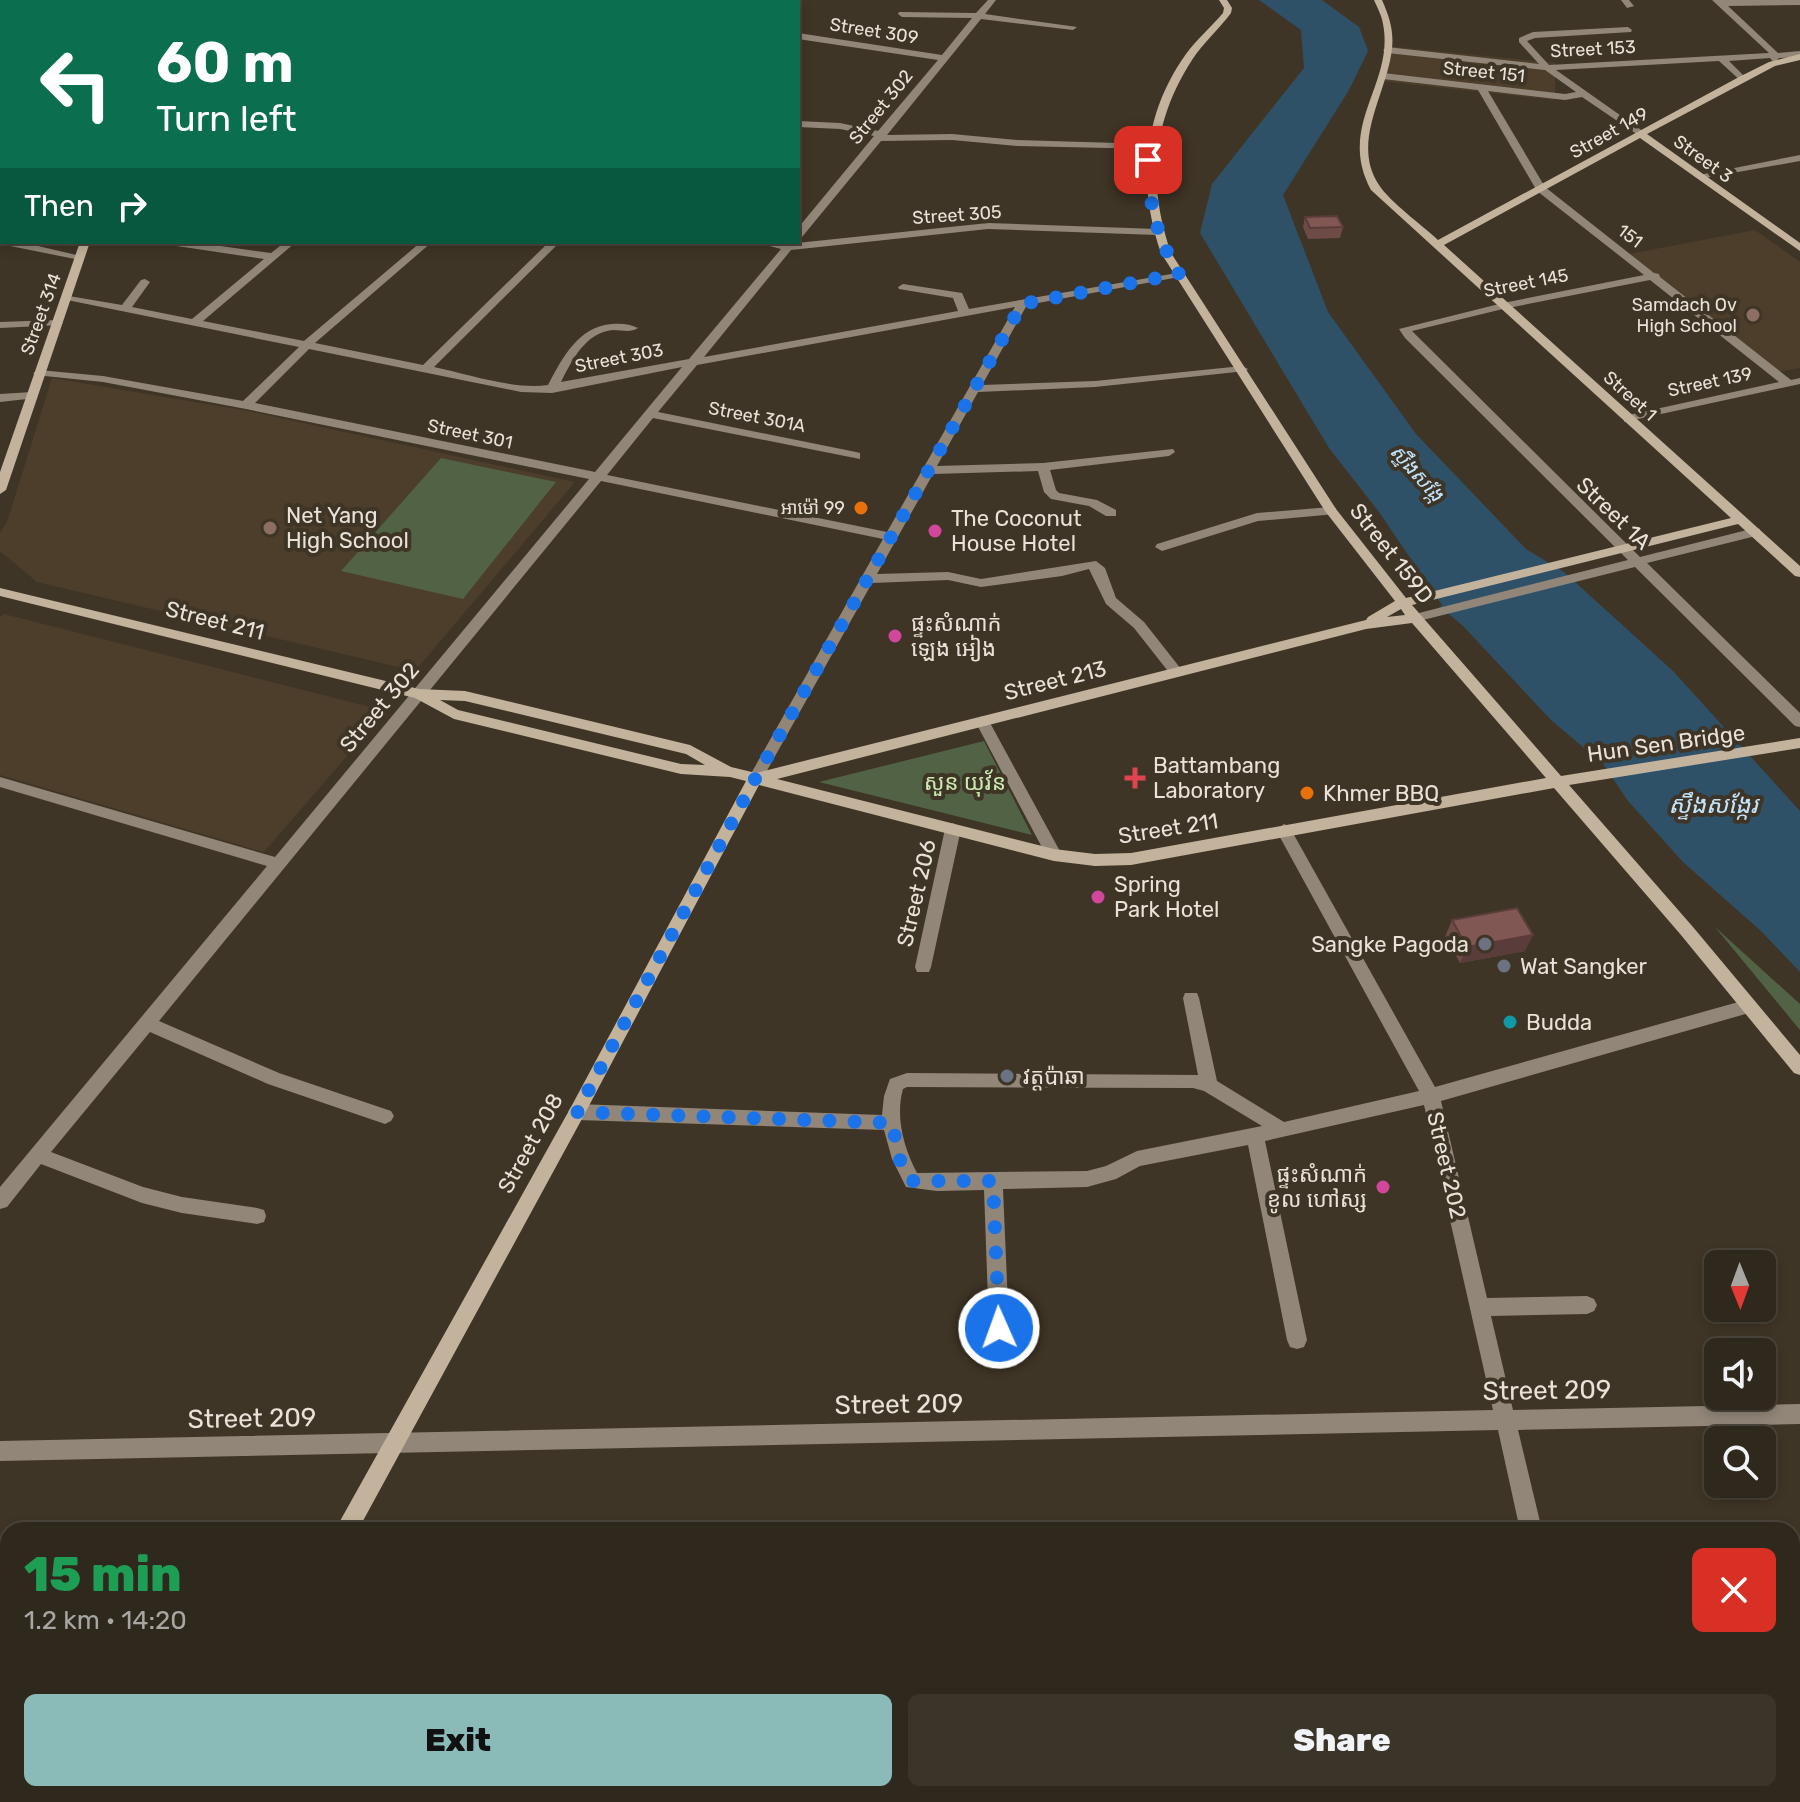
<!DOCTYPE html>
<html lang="en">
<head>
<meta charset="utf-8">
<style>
  :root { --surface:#2f281c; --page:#3b3429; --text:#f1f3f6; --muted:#a7a6a3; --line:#4a443b; --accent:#8bbbb9 }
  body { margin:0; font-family:Rubik,"Noto Sans Khmer",sans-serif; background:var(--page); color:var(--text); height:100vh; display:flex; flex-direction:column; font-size:30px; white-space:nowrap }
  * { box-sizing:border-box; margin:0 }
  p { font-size:26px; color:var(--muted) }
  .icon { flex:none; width:44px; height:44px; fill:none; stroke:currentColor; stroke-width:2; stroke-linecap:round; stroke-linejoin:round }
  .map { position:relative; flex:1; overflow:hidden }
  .sheet { position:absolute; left:0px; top:1522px; width:1800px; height:280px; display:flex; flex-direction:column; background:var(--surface); border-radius:24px 24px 0 0; box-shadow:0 4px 12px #0003,0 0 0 2px var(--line) }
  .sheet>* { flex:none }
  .hud { position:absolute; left:0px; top:0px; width:800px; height:244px; box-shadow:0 4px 12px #0003,0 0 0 2px var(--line); background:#0b6e4f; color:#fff; overflow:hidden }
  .needle { width:52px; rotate:179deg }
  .buttons { position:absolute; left:1704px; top:1250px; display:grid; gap:16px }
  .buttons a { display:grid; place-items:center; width:72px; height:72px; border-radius:12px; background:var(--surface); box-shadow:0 4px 12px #0003,0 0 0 2px var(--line); font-size:40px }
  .pin { position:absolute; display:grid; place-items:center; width:68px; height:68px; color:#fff; margin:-34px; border-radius:16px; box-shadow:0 4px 12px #0006 }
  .me { position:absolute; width:88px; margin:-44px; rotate:358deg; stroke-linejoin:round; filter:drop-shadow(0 0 6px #0008) }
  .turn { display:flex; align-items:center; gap:28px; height:168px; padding:0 24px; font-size:36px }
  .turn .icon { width:104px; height:104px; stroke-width:2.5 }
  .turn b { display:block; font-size:56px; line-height:68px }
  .then { display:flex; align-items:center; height:76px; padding:0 24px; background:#0003; gap:16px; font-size:30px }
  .round { display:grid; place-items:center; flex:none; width:84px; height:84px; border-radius:12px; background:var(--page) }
  .overview { display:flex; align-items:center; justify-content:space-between; height:136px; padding:0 24px }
  h1 { font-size:48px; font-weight:800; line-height:60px; color:#1e9e55 }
  .cta { display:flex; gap:16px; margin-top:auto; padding:16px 24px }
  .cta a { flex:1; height:92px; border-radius:12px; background:var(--accent); color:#111; font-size:32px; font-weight:800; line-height:92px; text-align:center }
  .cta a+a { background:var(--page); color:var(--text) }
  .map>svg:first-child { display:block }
</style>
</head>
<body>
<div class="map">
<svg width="1800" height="1802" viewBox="0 0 1800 1802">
  <rect width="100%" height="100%" fill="#3f3526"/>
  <!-- built -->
  <path fill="#4c3e2b" d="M1387,46L1555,63V100L1381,81Z
    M1755,230L1800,262V368L1778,372L1629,254Z
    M52,378L248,411L575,482L415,671L37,582L0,551V533L7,522Z
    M4,614L386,711L264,852L0,775V617Z"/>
  <!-- green -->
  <path fill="#516245" d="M441,458L556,482L463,599L341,571Z
    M984,741L1032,835L819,782Z
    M1715,927L1800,1004V1030Z"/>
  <!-- water -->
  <path fill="#2f5167" d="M1259,0H1322L1359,27L1368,51L1349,90L1283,195L1328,312L1416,434L1526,549L1564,572L1673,671L1800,811V972L1761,931L1683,862L1628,801L1603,764L1551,720L1464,627L1449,614L1436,611L1442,605L1379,512L1329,448L1200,233L1212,184L1304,68L1301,30Z"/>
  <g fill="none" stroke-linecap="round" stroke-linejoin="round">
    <!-- street -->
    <path fill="#918678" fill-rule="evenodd" d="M557,0H576L578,2H559Z
      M988,0H996L985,14L1077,27L1073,30L981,19L887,135L952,134L1017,140L1151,144L1156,147L1154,149L1017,146L952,140L881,141L802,237L798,238V228L874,136L840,129L798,127V121L840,123L878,131L938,60L798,39V33L942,55L972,18L902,17L898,14L899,12L976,13Z
      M1621,0H1629L1634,6L1627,8Z
      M1712,0H1800V5L1728,6L1778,53L1800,51V57L1779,58L1774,63L1770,58L1729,61L1747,79L1742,82L1719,61L1556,70L1644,132L1646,134L1641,137L1582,97L1565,100L1488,91L1545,187L1654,273L1659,274L1660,277L1791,380L1800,378V384L1624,422V416L1779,382L1650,280L1503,309L1412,331L1640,557L1755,528L1760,529V535L1647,563L1800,713V727L1795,726L1635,567L1415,622L1408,618L1415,614L1628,560L1405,338L1399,329L1503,303L1644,275L1537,191L1478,90L1383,79L1378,76L1383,73L1565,94L1576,92L1545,70L1387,53L1383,50L1387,47L1539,64L1519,42V38L1533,32L1628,27L1632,30L1631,32L1535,38L1527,41L1549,65L1769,53Z
      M0,45H2V51H0Z
      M0,107H2V113H0Z
      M1800,155V161L1699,179L1694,176Z
      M988,223L1157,229L1162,232L1157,235L988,229L791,250L704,357L958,311L953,298L899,289L898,287L903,284L962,293L969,309L1183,272L1184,274L1179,277L1027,305L982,385L1095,381L1242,366L1248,369L1246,371L1095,387L978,392L937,466L1043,463L1173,449L1175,452L1169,456L1050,470L1056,490L1059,493L1097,500L1116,510V516H1106L1089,506L1051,499L1044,492L1038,471L933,474L877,574L948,572L981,579L1096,561L1105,568L1116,598L1144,622L1181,669L1183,672L1181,675H1171L1134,628L1106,604L1089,569L1062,576L981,587L948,580L872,583L760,783H750L748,779L883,539L601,481L159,1021L279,1073L391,1111L394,1116L391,1121L385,1124L268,1084L150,1032L51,1152L143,1187L182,1197L257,1208L264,1210L266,1216L264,1222L257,1224L182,1213L142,1203L41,1164L7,1207L0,1209V1187L267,866L0,787V777L275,857L589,479L246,409L103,382L35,375L33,373L39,370L103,376L243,401L299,347L67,300L63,299V295L122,305L141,280L145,279L150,282L132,307L192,319L264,259L170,245L165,242H192L271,253L285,242H296L203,321L304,341L421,242H432L315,343L423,365L549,242H560L434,367C468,374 514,390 548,385C563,357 578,327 612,324C621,323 631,324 638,328C630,333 623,330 613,330C586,332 572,360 561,382L689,359L781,249L755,242L797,243ZM1015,307L887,532L607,475L653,418L860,459V453L856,452L658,412L697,365ZM309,349L521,392L552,393L682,367L595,472L255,403Z
      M2,240V242H21L85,257L80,260L5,245L0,242Z
      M57,320L63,323L61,325L0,328V322Z
      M32,392L38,396L36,398L0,402V394Z
      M1331,507L1336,508V514L1258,521L1162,551L1155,547L1157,544L1257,513Z
      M982,716L989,721L1062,855L1060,859L1054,861L1046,855L975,721Z
      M953,823L961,829L931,967L929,972H917L915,967L945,829Z
      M1284,824L1289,826L1435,1087L1749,999L1755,1001L1757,1006L1755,1011L1749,1013L1441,1101L1487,1298L1587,1296L1594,1299L1597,1305L1594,1311L1587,1314L1491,1316L1513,1410L1800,1404V1424L1518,1430L1542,1530H1520L1498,1430L0,1461V1441L1493,1410L1424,1105L1265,1141L1307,1340L1304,1347L1297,1349L1290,1347L1287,1340L1248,1145L1140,1166L1116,1179L1087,1187L1003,1189L1009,1328L1006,1334L999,1337L992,1334L989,1328L984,1190L937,1191L906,1187L892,1159L884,1130L577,1120L571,1117L568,1112L571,1107L577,1104L882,1115L884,1096L890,1079L907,1073L1198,1075L1183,998L1185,993H1197L1199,998L1217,1081L1284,1122L1419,1091L1276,830ZM907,1087L1193,1088L1204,1091L1262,1126L1137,1151L1106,1166L1087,1171L917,1173C904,1148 895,1117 903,1089Z
      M1579,1794H1603L1605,1802H1581Z"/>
    <!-- secondary -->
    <path fill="#c3b39c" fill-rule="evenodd" d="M1219,0H1227L1232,8L1231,13C1219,29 1203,43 1192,60C1152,122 1147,184 1171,253L1336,509L1406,598L1731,518L1371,190C1336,125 1395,84 1383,24C1382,16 1377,7 1374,0H1382C1389,16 1394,30 1392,48C1388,92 1350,142 1379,185C1390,202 1422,225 1438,240L1739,77L1769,62L1800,54V60L1775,66L1647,134L1800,243V251L1640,138L1444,245L1800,566V577L1795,576L1738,524L1412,605L1561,776L1800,738V748L1569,785L1693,927L1800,1055V1075L1794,1073L1681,935L1554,788L1131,865L1095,866L1054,861L759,785L583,1117L358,1530H335L571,1107L746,781L730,777L681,774L454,719L415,698L0,596V588L419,689L465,691L690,745L731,767L756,773L1366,620L1368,617L1395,601L1325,511L1161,253C1137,184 1143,114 1186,54C1197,39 1211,27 1223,13L1224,8ZM1401,609L1405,615L1387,617ZM1412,623L1546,778L1131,853L1095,854L1054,849L777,779L1366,629ZM440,700L465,701L686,754L705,765L681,764L458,710Z
      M0,144L2,145V151L0,150Z
      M80,242H90L6,490L0,494V472Z
      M187,1794H212L208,1802H183Z"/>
  </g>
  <!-- wall -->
  <path fill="#6e4b47" d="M1305,217L1343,227L1340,238L1308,239L1303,227Z
    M1452,920L1525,951L1460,963L1445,937Z"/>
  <!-- shaded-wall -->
  <path fill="#5a3d3a" d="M1533,935L1525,951L1460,963L1467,947Z"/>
  <!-- building -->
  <path fill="#805753" stroke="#5a3d3a" stroke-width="2" d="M1337,216L1343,227L1310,228L1305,217Z
    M1517,908L1533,935L1467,947L1452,920Z"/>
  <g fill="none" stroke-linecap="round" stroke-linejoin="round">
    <!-- route -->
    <path stroke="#1a73e8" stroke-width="14" stroke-dasharray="0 25.2" d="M999,1328L993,1181H912L900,1160L892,1123L577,1112L755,779L1022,304L1179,274C1157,239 1148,201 1148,160"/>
  </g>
  <!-- markers -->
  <g fill="#8d6e63" stroke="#3f3526" stroke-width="3">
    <circle cx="1753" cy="315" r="8"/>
    <circle cx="270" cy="528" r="8"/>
  </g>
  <g fill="#e8710a" stroke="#3f3526" stroke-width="3">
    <circle cx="861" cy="508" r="8"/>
    <circle cx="1307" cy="793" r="8"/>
  </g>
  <g fill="#d1479c" stroke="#3f3526" stroke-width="3">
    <circle cx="935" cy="531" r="8"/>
    <circle cx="895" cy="636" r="8"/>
    <circle cx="1098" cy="897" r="8"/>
    <circle cx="1383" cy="1187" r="8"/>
  </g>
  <path fill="#e0444e" stroke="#3f3526" stroke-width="3" d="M1131 766h8v8h8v8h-8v8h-8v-8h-8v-8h8z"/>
  <g fill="#6b7280" stroke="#3f3526" stroke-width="3">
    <circle cx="1485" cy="944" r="8"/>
    <circle cx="1504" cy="966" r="8"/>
    <circle cx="1007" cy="1076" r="8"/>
  </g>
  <circle fill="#0f9aa8" stroke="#3f3526" stroke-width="3" cx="1510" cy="1022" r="8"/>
  <g text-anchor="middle" stroke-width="8" stroke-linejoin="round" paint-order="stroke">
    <!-- far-street labels -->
    <g font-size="18" fill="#e8e2d8" stroke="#3f3526">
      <text transform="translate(874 31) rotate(9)" y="6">Street 309</text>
      <text transform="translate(1593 49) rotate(-3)" y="6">Street 153</text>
      <text transform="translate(1484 72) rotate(6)" y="6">Street 151</text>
      <text transform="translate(881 107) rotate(-51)" y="6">Street 302</text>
      <text transform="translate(1609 133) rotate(-29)" y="6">Street 149</text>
      <text transform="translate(1703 159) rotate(36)" y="6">Street 3</text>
      <text transform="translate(957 215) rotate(-4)" y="6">Street 305</text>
      <text transform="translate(1630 236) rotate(37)" y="6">151</text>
      <text transform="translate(1526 283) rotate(-11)" y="6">Street 145</text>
      <text transform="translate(41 314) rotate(-70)" y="6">Street 314</text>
      <text transform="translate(619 358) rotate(-11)" y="6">Street 303</text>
      <text transform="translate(1710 382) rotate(-12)" y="6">Street 139</text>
      <text transform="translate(1630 396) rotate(42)" y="6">Street 1</text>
      <text transform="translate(757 417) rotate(11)" y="6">Street 301A</text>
      <text transform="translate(470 434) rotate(12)" y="6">Street 301</text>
    </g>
    <!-- far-poi labels -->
    <g font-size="18" fill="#e8e2d8" stroke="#3f3526" text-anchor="end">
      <text x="1737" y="311">Samdach Ov<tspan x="1737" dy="21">High School</tspan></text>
      <text x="845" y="514">អាម៉ៅ 99</text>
    </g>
    <!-- far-water labels -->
    <g font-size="20" font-style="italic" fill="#c1e4fe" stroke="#3f3526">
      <text transform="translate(1417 473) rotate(48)" y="7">ស្ទឹងសង្កែ</text>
    </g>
    <!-- street labels -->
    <g font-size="22" fill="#e8e2d8" stroke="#3f3526">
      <text transform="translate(1614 513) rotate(44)" y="8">Street 1A</text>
      <text transform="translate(1392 553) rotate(52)" y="8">Street 159D</text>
      <text transform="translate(215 620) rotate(14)" y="8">Street 211</text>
      <text transform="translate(1055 680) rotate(-14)" y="8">Street 213</text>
      <text transform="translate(379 707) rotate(-50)" y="8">Street 302</text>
      <text transform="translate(1666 743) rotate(-8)" y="8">Hun Sen Bridge</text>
      <text transform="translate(1168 828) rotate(-9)" y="8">Street 211</text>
      <text transform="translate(916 893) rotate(-77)" y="8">Street 206</text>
      <text transform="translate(530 1143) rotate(-61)" y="8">Street 208</text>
      <text transform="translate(1447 1165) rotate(77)" y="8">Street 202</text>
    </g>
    <!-- poi labels -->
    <g font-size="22" fill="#e8e2d8" stroke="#3f3526" text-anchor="start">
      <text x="286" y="523">Net Yang<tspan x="286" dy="25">High School</tspan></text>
      <text x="951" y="526">The Coconut<tspan x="951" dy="25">House Hotel</tspan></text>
      <text x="911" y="631">ផ្ទះសំណាក់<tspan x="911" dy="25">ឡេង អៀង</tspan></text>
      <text x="1153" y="773">Battambang<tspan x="1153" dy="25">Laboratory</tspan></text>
      <text x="1323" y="801">Khmer BBQ</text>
      <text x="1114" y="892">Spring<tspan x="1114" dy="25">Park Hotel</tspan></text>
      <text x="1469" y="952" text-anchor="end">Sangke Pagoda</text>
      <text x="1520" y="974">Wat Sangker</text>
      <text x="1526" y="1030">Budda</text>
      <text x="1023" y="1084">វត្តប៉ាឆា</text>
      <text x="1367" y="1182" text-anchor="end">ផ្ទះសំណាក់<tspan x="1367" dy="25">ខូល ហៅស្ស</tspan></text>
    </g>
    <!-- park labels -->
    <g font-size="22" fill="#caecb2" stroke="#3f3526">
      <text x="965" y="790">សួន យុវ័ន</text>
    </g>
    <!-- water labels -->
    <g font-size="24" font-style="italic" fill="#c1e4fe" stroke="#3f3526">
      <text x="1713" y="813">ស្ទឹងសង្កែរ</text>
    </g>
    <!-- near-street labels -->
    <g font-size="26" fill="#e8e2d8" stroke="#3f3526">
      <text transform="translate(1547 1390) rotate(-1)" y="9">Street 209</text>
      <text transform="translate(899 1404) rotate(-1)" y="9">Street 209</text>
      <text transform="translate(252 1418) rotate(-1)" y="9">Street 209</text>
    </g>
  </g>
</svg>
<div class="buttons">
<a><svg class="needle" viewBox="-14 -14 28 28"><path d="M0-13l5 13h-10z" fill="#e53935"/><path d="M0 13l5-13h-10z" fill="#a7a6a3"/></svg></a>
<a><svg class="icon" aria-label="sound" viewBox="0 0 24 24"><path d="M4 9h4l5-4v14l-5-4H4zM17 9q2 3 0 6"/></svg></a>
<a><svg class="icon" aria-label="search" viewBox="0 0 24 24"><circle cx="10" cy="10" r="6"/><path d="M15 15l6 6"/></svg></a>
</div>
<div class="pin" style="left:1148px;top:160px;background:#d93025"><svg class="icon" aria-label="arrive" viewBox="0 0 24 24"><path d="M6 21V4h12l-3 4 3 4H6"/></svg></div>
<svg class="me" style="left:999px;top:1328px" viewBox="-20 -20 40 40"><circle r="17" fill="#1a73e8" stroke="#fff" stroke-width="3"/><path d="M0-11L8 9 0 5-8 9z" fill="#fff"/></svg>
<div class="hud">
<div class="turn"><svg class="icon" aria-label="left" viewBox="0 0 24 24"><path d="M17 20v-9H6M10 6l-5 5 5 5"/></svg><div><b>60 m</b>Turn left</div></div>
<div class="then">Then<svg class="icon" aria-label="right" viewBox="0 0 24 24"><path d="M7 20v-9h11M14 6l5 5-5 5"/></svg></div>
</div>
<section class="sheet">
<div class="overview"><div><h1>15 min</h1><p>1.2 km · 14:20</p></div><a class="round" style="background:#d93025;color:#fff"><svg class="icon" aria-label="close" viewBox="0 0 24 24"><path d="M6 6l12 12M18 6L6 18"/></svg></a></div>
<div class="cta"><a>Exit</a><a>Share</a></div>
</section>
</div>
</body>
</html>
